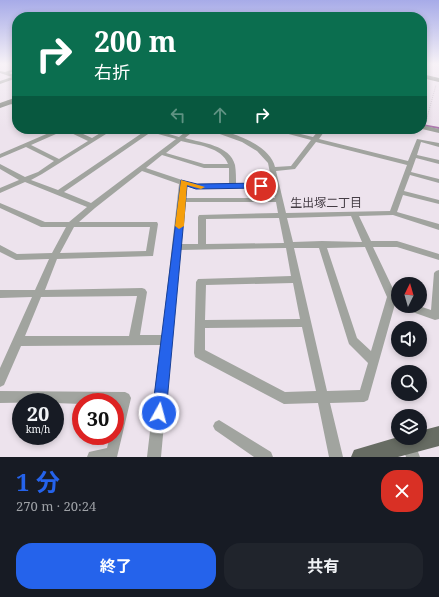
<!DOCTYPE html>
<html lang="ja">
<head>
<meta charset="utf-8">
<style>
  :root { --surface:#171b24; --page:#20242c; --text:#f1f3f6; --muted:#9ea1a6; --accent:#2563eb }
  body { margin:0; font-family:"Noto Serif","Noto Sans JP",serif; background:var(--page); color:var(--text); height:100vh; display:flex; flex-direction:column; font-size:15px; white-space:nowrap }
  * { box-sizing:border-box; margin:0 }
  p { font-size:13px; color:var(--muted) }
  .icon { flex:none; width:22px; height:22px; fill:none; stroke:currentColor; stroke-width:2; stroke-linecap:round; stroke-linejoin:round }
  .map { position:relative; height:457px; overflow:hidden }
  .drawer { display:flex; flex-direction:column; background:var(--surface); flex:1 }
  .drawer>* { flex:none }
  .top-card { position:absolute; left:12px; top:12px; width:415px; height:122px; border-radius:16px; box-shadow:0 2px 6px #0003; background:#0b6e4f; color:#fff; overflow:hidden }
  .needle { width:26px; rotate:5deg }
  .buttons { position:absolute; left:391px; top:277px; display:grid; gap:8px }
  .buttons a { display:grid; place-items:center; width:36px; height:36px; border-radius:50%; background:var(--surface); box-shadow:0 2px 6px #0003; font-size:20px }
  .speed { position:absolute; left:12px; top:393px; display:flex; gap:8px; font-size:20px; font-weight:700; text-align:center }
  .speed>* { display:grid; place-content:center; width:52px; height:52px; border-radius:50%; background:var(--surface); box-shadow:0 2px 6px #0003; line-height:1 }
  .speed small { font-size:10px; font-weight:400 }
  .speed .limit { border:6px solid #d22; background:#fff; color:#111 }
  .pin { position:absolute; display:grid; place-items:center; width:34px; height:34px; color:#fff; margin:-17px; border:2px solid #fff; border-radius:50%; box-shadow:0 1px 4px #0007 }
  .me { position:absolute; width:44px; margin:-22px; rotate:7deg; stroke-linejoin:round; filter:drop-shadow(0 0 3px #0008) }
  .turn { display:flex; align-items:center; gap:14px; height:84px; padding:0 16px; font-size:18px }
  .turn .icon { width:52px; height:52px; stroke-width:2.5 }
  .turn b { display:block; font-size:28px; line-height:34px }
  .lanes { display:flex; align-items:center; height:38px; padding:0 16px; background:#0003; justify-content:center; gap:20px; direction:ltr }
  .lanes .off { opacity:.35 }
  .round { display:grid; place-items:center; flex:none; width:42px; height:42px; border-radius:16px; background:var(--page) }
  .summary { display:flex; align-items:center; justify-content:space-between; height:68px; padding:0 16px }
  h1 { font-size:24px; font-weight:700; line-height:30px; color:var(--accent) }
  .action { display:flex; gap:8px; margin-top:auto; padding:8px 16px }
  .action a { flex:1; height:46px; border-radius:16px; background:var(--accent); color:#fff; font-size:16px; font-weight:700; line-height:46px; text-align:center }
  .action a+a { background:var(--page); color:var(--text) }
  .map>svg:first-child { display:block }
</style>
</head>
<body>
<div class="map">
<svg width="439" height="457" viewBox="0 0 439 457">
  <rect width="100%" height="100%" fill="#ede3ed"/>
  <g fill="none" stroke-linecap="round" stroke-linejoin="round">
    <!-- stream -->
    <path stroke="#ac77ad" stroke-width="2" d="M422,125L439,128"/>
    <!-- path -->
    <path stroke="#aea6ae" stroke-width="1" stroke-dasharray="0.5 1.5" stroke-linecap="butt" d="M426,121L436,85"/>
    <!-- street -->
    <path fill="#a1a49f" fill-rule="evenodd" d="M17,68V70L9,73L17,76V78L0,84V81L12,77L0,73V71L5,72Z
      M9,100L17,102V106L7,103V101Z
      M422,125L439,129V133L422,129Z
      M58,129H72L92,138L107,129H114L42,174L31,180L58,190L145,131L143,129H152L179,137L189,129H196L185,138C202,143 230,145 235,165C236,171 236,178 236,184L272,183L268,163L257,151L242,142L206,129C227,129 270,144 275,167L291,166L311,140L270,129H280L313,137L320,129H326L319,139L408,161L417,139L439,143V147L421,142L417,155L439,160V164L416,158L411,172L439,179V183L410,175L404,191L439,200V204L403,195L397,212L439,224V230L393,215L359,216L371,241H397L439,254V260L397,247H373L397,297L368,400L364,402L330,403L343,457H329L318,403L284,404L195,357L194,353L196,282L198,279L291,276L286,248L180,250L161,457H147L160,345L21,346L4,385L0,387V368L32,297L0,298V290H35L49,259L16,260L0,252V245L17,254L52,253L66,227H41L0,208V203L45,222H69L87,207L25,182L0,193V188L19,180L0,169V164L25,177L38,172L54,161L26,147L0,158V154ZM65,130L88,141L59,159L31,145ZM151,132L176,139L91,203L64,192ZM181,141C197,145 222,147 228,164H204L166,153ZM316,142L407,165L390,211L286,213L276,171L295,169ZM162,155L204,168H229V184L197,185L146,168ZM142,171L179,184L162,335H140L147,292L145,289L142,288L45,290L57,259L153,256L158,224L157,222H79L95,208ZM186,186L196,189L273,187L275,198H185ZM185,202H276L278,213L199,215L198,217V244H181ZM351,216L362,242L322,241L293,242L287,218ZM279,218L284,243L206,244V219ZM74,227H150L146,251L60,253ZM365,247L387,297L371,351L357,338L327,248ZM294,248H319L348,341L349,344L368,363L360,390L327,391ZM293,283L300,319L205,320L206,285ZM137,296L129,336H25L41,297ZM302,327L316,391L285,392L205,350V328Z
      M439,270V319L435,320L404,309L402,306H419L431,310L434,273L436,271Z
      M0,391L125,392L129,394L131,398L117,457H87L89,452L107,448L110,436H115V414L118,404H115V402H81V404L55,403V402L0,403Z
      M219,420L271,452L273,457H254L215,430L213,426L215,422Z
      M407,438L413,439L420,457H406L401,444L403,439Z"/>
    <!-- secondary -->
    <path fill="#7f837c" fill-rule="evenodd" d="M422,74L439,78V82L422,78Z
      M17,75V79L14,78V76Z
      M17,97V102L0,108V103Z"/>
    <!-- primary -->
    <path fill="#676c63" fill-rule="evenodd" d="M439,426V446L398,457H351L354,450L398,437L420,438V431Z"/>
  </g>
  <!-- sky -->
  <linearGradient id="sky" x2="0" y2="1"><stop stop-color="#a7abe8"/><stop offset="0.5" stop-color="#f7f2f7"/><stop offset="1" stop-color="#f7f2f7" stop-opacity="0"/></linearGradient>
  <rect width="439" height="128" fill="url(#sky)"/>
  <!-- route -->
  <path fill="#2563eb" stroke="#184099" d="M181,180L197,184L261,183L265,186L261,188L196,189L187,186L166,413L164,418L159,420L154,418L152,413Z"/>
  <!-- slow -->
  <path fill="#f59e0b" d="M181,180L205,187L201,189L187,185L184,226L179,229L175,226Z"/>
  <g text-anchor="middle" stroke-width="3.5" stroke-linejoin="round" paint-order="stroke">
    <!-- neighbourhood labels -->
    <g font-size="12" fill="#443c44" stroke="#ede3ed">
      <text x="326" y="207">生出塚二丁目</text>
    </g>
  </g>
</svg>
<div class="buttons">
<a><svg class="needle" viewBox="-14 -14 28 28"><path d="M0-13l5 13h-10z" fill="#e53935"/><path d="M0 13l5-13h-10z" fill="#9ea1a6"/></svg></a>
<a><svg class="icon" aria-label="sound" viewBox="0 0 24 24"><path d="M4 9h4l5-4v14l-5-4H4zM17 9q2 3 0 6"/></svg></a>
<a><svg class="icon" aria-label="search" viewBox="0 0 24 24"><circle cx="10" cy="10" r="6"/><path d="M15 15l6 6"/></svg></a>
<a><svg class="icon" aria-label="layers" viewBox="0 0 24 24"><path d="M12 4l9 5-9 5-9-5zM3 14l9 5 9-5"/></svg></a>
</div>
<div class="speed"><div>20<small>km/h</small></div><div class="limit">30</div></div>
<div class="pin" style="left:261px;top:186px;background:#d93025"><svg class="icon" aria-label="arrive" viewBox="0 0 24 24"><path d="M6 21V4h12l-3 4 3 4H6"/></svg></div>
<svg class="me" style="left:159px;top:413px" viewBox="-20 -20 40 40"><circle r="17" fill="#2563eb" stroke="#fff" stroke-width="3"/><path d="M0-11L8 9 0 5-8 9z" fill="#fff"/></svg>
<div class="top-card">
<div class="turn"><svg class="icon" aria-label="right" viewBox="0 0 24 24"><path d="M7 20v-9h11M14 6l5 5-5 5"/></svg><div><b>200 m</b>右折</div></div>
<div class="lanes"><svg class="icon off" aria-label="left" viewBox="0 0 24 24"><path d="M17 20v-9H6M10 6l-5 5 5 5"/></svg><svg class="icon off" aria-label="ahead" viewBox="0 0 24 24"><path d="M12 20V5M6 11l6-6 6 6"/></svg><svg class="icon" aria-label="right" viewBox="0 0 24 24"><path d="M7 20v-9h11M14 6l5 5-5 5"/></svg></div>
</div>
</div>
<section class="drawer">
<div class="summary"><div><h1>1 分</h1><p>270 m · 20:24</p></div><a class="round" style="background:#d93025;color:#fff"><svg class="icon" aria-label="close" viewBox="0 0 24 24"><path d="M6 6l12 12M18 6L6 18"/></svg></a></div>
<div class="action"><a>終了</a><a>共有</a></div>
</section>
</body>
</html>
